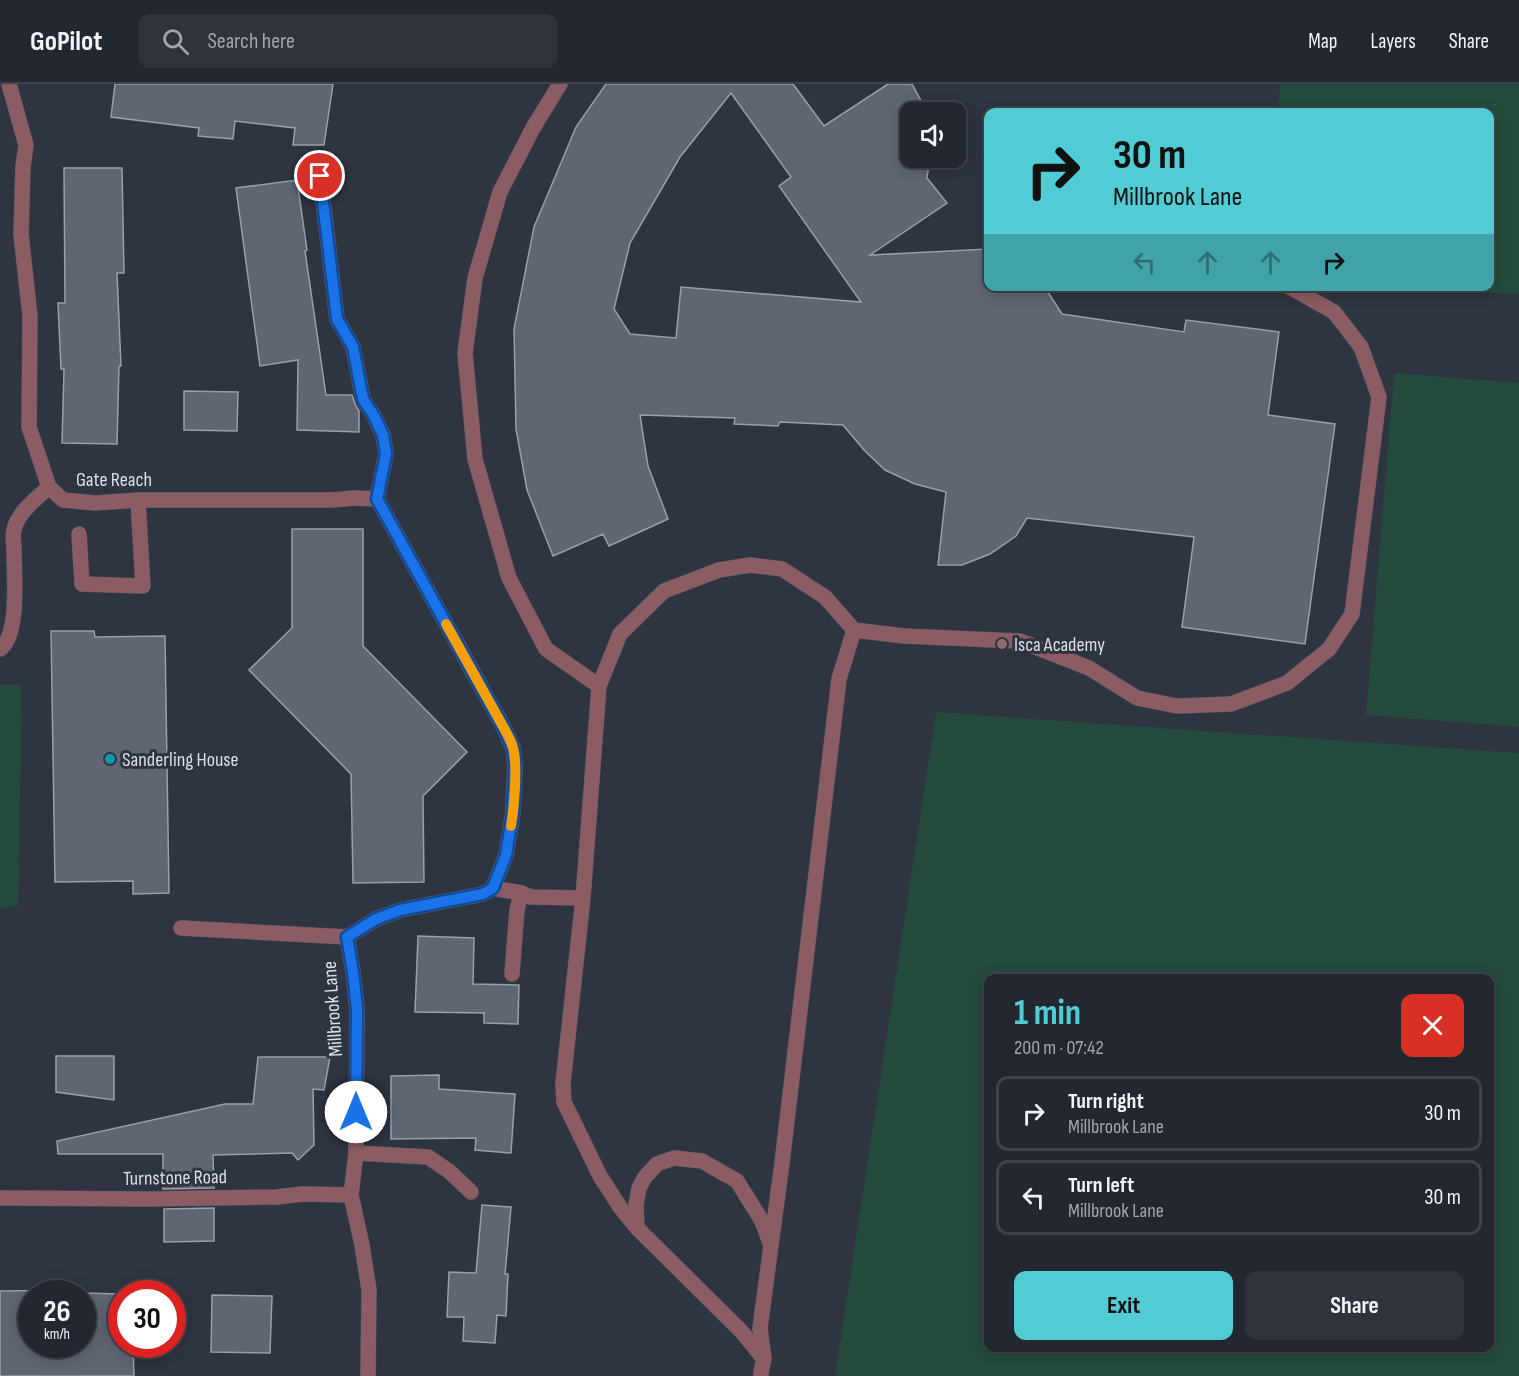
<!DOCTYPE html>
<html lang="en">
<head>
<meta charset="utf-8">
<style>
  :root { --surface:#222730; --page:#2e333c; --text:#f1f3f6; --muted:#a2a5ab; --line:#3f444c; --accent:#51ccd5 }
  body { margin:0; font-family:"Sofia Sans Condensed",sans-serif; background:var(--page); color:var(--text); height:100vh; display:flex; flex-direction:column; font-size:22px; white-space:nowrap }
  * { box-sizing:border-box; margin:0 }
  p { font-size:20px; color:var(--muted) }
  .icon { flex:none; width:33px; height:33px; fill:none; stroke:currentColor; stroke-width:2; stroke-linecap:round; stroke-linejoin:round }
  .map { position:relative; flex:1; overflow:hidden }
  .panel { position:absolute; left:984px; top:890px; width:510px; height:378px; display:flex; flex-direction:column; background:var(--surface); border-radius:12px; box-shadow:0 3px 15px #0003,0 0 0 2px var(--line) }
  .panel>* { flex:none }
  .hud { position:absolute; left:984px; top:24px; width:510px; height:183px; border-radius:12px; box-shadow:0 3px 15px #0003,0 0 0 2px var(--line); background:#51ccd5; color:#111; overflow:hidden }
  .tools { position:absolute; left:900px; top:18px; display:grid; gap:12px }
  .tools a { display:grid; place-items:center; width:66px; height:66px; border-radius:12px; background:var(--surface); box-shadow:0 3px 15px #0003,0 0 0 2px var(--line); font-size:30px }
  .speed { position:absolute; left:18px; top:1196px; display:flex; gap:12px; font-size:30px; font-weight:700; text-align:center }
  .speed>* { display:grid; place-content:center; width:78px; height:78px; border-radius:50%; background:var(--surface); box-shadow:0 3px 15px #0003,0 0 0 2px var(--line); line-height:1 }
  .speed small { font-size:15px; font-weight:400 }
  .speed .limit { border:9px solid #d22; background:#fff; color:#111 }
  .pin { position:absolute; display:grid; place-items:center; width:51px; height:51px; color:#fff; margin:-26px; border:3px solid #fff; border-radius:50%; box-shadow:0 2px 6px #0007 }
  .me { position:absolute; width:66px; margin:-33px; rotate:0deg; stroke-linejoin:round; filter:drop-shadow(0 0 4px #0008) }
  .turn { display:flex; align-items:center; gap:21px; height:126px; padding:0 30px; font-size:27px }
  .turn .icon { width:78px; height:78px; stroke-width:2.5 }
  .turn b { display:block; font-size:42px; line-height:51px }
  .lanes { display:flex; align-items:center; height:57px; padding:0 30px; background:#0003; justify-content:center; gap:30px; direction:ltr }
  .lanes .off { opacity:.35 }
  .round { display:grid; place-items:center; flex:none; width:63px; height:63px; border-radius:12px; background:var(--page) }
  .summary { display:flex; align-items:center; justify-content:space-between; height:102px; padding:0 30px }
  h1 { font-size:36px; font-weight:700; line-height:45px; color:var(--accent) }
  .cta { display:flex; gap:12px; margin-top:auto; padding:12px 30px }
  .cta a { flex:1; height:69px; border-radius:12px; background:var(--accent); color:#111; font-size:24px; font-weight:700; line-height:69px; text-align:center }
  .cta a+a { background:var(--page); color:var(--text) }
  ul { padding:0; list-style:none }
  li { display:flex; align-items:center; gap:18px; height:75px; margin:0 12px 9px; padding:0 18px; border:3px solid var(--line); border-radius:12px }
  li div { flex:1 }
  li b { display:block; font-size:22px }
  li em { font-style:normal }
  header { display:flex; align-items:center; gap:36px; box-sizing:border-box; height:84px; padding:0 30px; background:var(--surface); border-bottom:2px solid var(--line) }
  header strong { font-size:28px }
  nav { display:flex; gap:33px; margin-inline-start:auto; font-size:21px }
  .search { width:420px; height:54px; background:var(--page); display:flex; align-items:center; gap:15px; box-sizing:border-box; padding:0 21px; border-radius:12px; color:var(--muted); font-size:22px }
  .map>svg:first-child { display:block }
</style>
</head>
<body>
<header>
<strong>GoPilot</strong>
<div class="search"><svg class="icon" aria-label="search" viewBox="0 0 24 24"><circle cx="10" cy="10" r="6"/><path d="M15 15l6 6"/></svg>Search here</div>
<nav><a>Map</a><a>Layers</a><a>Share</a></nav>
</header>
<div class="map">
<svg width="1519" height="1292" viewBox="0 0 1519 1292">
  <rect width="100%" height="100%" fill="#2e3440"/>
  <!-- green -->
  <path fill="#244b3b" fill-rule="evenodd" d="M1280,0H1519V210L1398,203L1490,202V28H1278Z
    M1394,289L1519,299V643L1366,631Z
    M0,601H22L18,822L0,824Z
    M936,628L1519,669V1292H835ZM988,894H1490V1263H988Z"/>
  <!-- building -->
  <path fill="#5f6572" stroke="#989ead" stroke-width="1.5" fill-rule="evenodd" d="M115,0H333L324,61H293L295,44L235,37L233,55L198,52L199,44L111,33Z
    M606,0H793L824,42L888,0H912L927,28H910V74H930L927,94L947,119L870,171L988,165V202H1044L1062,230L1184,248L1186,236L1279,248L1268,331L1335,340L1305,560L1182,543L1194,453L1027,434L1016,452L990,470L962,481H938L946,408L915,400L885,386L864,366L843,341L780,338L778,342L734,340L735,334L640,331L648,382L668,435L609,462L603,450L553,472L527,406L516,345L514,245L534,143L576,43ZM731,9L791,93L779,102L861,218L681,203L676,254L630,250L614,225L630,159L680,73Z
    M64,84H122L124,189H117L121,282H119L117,360L62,359L64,285H61L58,219H65Z
    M297,96L307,166L305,167L326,311H352L355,320L359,327V348L297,346L298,276L260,282L236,104Z
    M184,307L238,308L237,347L184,346Z
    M292,445H363V562L467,668L423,712L424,798L353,799L351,690L249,586L292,544Z
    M51,547H94L95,553L165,552L169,809L133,810V797L55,798Z
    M418,852L474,854L473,900L519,901L518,940L484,939V929L415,928Z
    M56,972H114V1016L56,1008Z
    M258,973H330L324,1006L313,1005L314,1061L298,1076L292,1069L213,1071L214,1104L163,1105V1070H58L57,1057L225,1020H253Z
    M439,991V1005L515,1010L511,1069L475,1066L476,1054L391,1055V992Z
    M482,1121L511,1123L505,1190H508L506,1232L497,1231L495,1259L463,1257L464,1233H447L449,1188L476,1189Z
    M214,1124V1157L164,1158V1125Z
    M75,1206V1209H32V1260H82V1209L122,1210V1260H133L134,1292H0V1207Z
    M212,1211L272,1212L270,1269L211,1268Z"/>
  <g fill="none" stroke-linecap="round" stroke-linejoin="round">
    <defs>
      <path id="service" d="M560,0L533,44L500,108L475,194L465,269L475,375L509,494L546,565L599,602
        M79,450L82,500L143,502L138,416
        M854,546L904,552L1020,557L1089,584L1137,614L1177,622L1231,620L1287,599L1329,565L1352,530L1379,313L1361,263L1334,228L1288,202
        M521,809L531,813L583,814
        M637,1144L636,1121L639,1104L645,1093L657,1080L674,1074L702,1077L737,1097L762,1137L770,1159
        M761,1288L764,1275L760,1244L782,1079L839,595L854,546L825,513L782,485L750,481L719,486L664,507L620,550L599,602L583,814L563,999L564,1018L600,1092L620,1123L637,1144L741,1247L764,1275"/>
      <path id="minor" d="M9,0L26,61L23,83L21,150L30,232L29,343L49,403L63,416L95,419L138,416H332L355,414L377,415L505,646L513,664L515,681L513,728L506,771L493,804L483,810L400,826L376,835L347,853
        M320,91L337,235L353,263L363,315L374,332L383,351L386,370L377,415
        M0,565C20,552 14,488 14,465C14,460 12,452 14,446C17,429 37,414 49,403
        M493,804L521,809L517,826L512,890
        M181,844L347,853
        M347,853L353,888L357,925L356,1069L351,1111L362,1161L369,1206L368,1292
        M356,1069L428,1073L449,1087L471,1108
        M0,1114L148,1115L277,1113L302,1110L351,1111
        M761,1292V1288"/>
    </defs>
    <!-- service casing -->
    <use href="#service" stroke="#4d535e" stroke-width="16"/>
    <!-- minor casing -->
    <use href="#minor" stroke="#4d535e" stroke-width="16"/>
    <!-- service -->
    <use href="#service" stroke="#8b5c63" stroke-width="15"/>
    <!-- minor -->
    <use href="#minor" stroke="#8b5c63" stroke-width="15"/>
  </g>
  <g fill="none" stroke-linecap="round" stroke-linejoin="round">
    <defs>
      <path id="route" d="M320,92L337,235L353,263L363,315L374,332L383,351L386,370L377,415L505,646L513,664L515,681L513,728L506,771L493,804L483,810L400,826L376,835L347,853L353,888L357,925L356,1028"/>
    </defs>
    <!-- route casing -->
    <use href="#route" stroke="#114b97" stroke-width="15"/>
    <!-- route -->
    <use href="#route" stroke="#1a73e8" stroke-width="10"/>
    <!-- slow -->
    <path stroke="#f59e0b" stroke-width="10" d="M446,540L505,646C508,652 512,658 513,664C518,681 514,724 511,742"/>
  </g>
  <!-- markers -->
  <circle fill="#8d6e63" stroke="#2e3440" stroke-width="2" cx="1002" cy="560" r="6"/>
  <circle fill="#0f9aa8" stroke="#2e3440" stroke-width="2" cx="110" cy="675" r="6"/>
  <g text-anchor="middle" stroke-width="6" stroke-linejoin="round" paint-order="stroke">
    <!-- street labels -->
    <g font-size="20" fill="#dbdfe7" stroke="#2e3440">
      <text x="114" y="402">Gate Reach</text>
      <text transform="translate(332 925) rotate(-94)" y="7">Millbrook Lane</text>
      <text transform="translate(175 1093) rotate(-1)" y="7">Turnstone Road</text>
    </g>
    <!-- poi labels -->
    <g font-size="20" fill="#dbdfe7" stroke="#2e3440" text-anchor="start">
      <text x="1014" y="567">Isca Academy</text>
      <text x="122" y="682">Sanderling House</text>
    </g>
  </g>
</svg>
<div class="tools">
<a><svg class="icon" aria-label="sound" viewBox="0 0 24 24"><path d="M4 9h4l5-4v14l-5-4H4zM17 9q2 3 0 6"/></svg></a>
</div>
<div class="speed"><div>26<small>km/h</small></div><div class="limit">30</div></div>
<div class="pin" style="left:320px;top:92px;background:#d93025"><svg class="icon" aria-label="arrive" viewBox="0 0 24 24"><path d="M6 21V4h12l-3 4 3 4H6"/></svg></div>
<svg class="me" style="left:356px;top:1028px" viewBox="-20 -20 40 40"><circle r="19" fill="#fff"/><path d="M0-13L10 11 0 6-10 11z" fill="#1a73e8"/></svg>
<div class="hud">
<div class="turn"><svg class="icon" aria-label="right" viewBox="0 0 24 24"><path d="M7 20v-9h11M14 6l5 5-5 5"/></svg><div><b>30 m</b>Millbrook Lane</div></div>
<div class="lanes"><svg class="icon off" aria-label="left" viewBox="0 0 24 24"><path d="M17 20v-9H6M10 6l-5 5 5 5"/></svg><svg class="icon off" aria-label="ahead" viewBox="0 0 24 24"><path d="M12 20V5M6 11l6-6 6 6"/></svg><svg class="icon off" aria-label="ahead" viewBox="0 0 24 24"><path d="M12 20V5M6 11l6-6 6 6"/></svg><svg class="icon" aria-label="right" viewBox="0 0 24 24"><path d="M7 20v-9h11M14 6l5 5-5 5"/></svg></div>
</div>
<section class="panel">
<div class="summary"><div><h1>1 min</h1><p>200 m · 07:42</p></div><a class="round" style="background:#d93025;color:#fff"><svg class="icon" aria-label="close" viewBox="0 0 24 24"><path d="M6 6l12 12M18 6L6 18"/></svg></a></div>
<ul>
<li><svg class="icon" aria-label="right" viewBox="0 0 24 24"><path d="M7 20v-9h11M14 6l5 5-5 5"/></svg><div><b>Turn right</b><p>Millbrook Lane</p></div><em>30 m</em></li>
<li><svg class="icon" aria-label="left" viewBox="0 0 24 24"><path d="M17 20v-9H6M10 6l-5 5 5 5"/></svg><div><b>Turn left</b><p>Millbrook Lane</p></div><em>30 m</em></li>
</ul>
<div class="cta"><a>Exit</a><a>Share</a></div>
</section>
</div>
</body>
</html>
